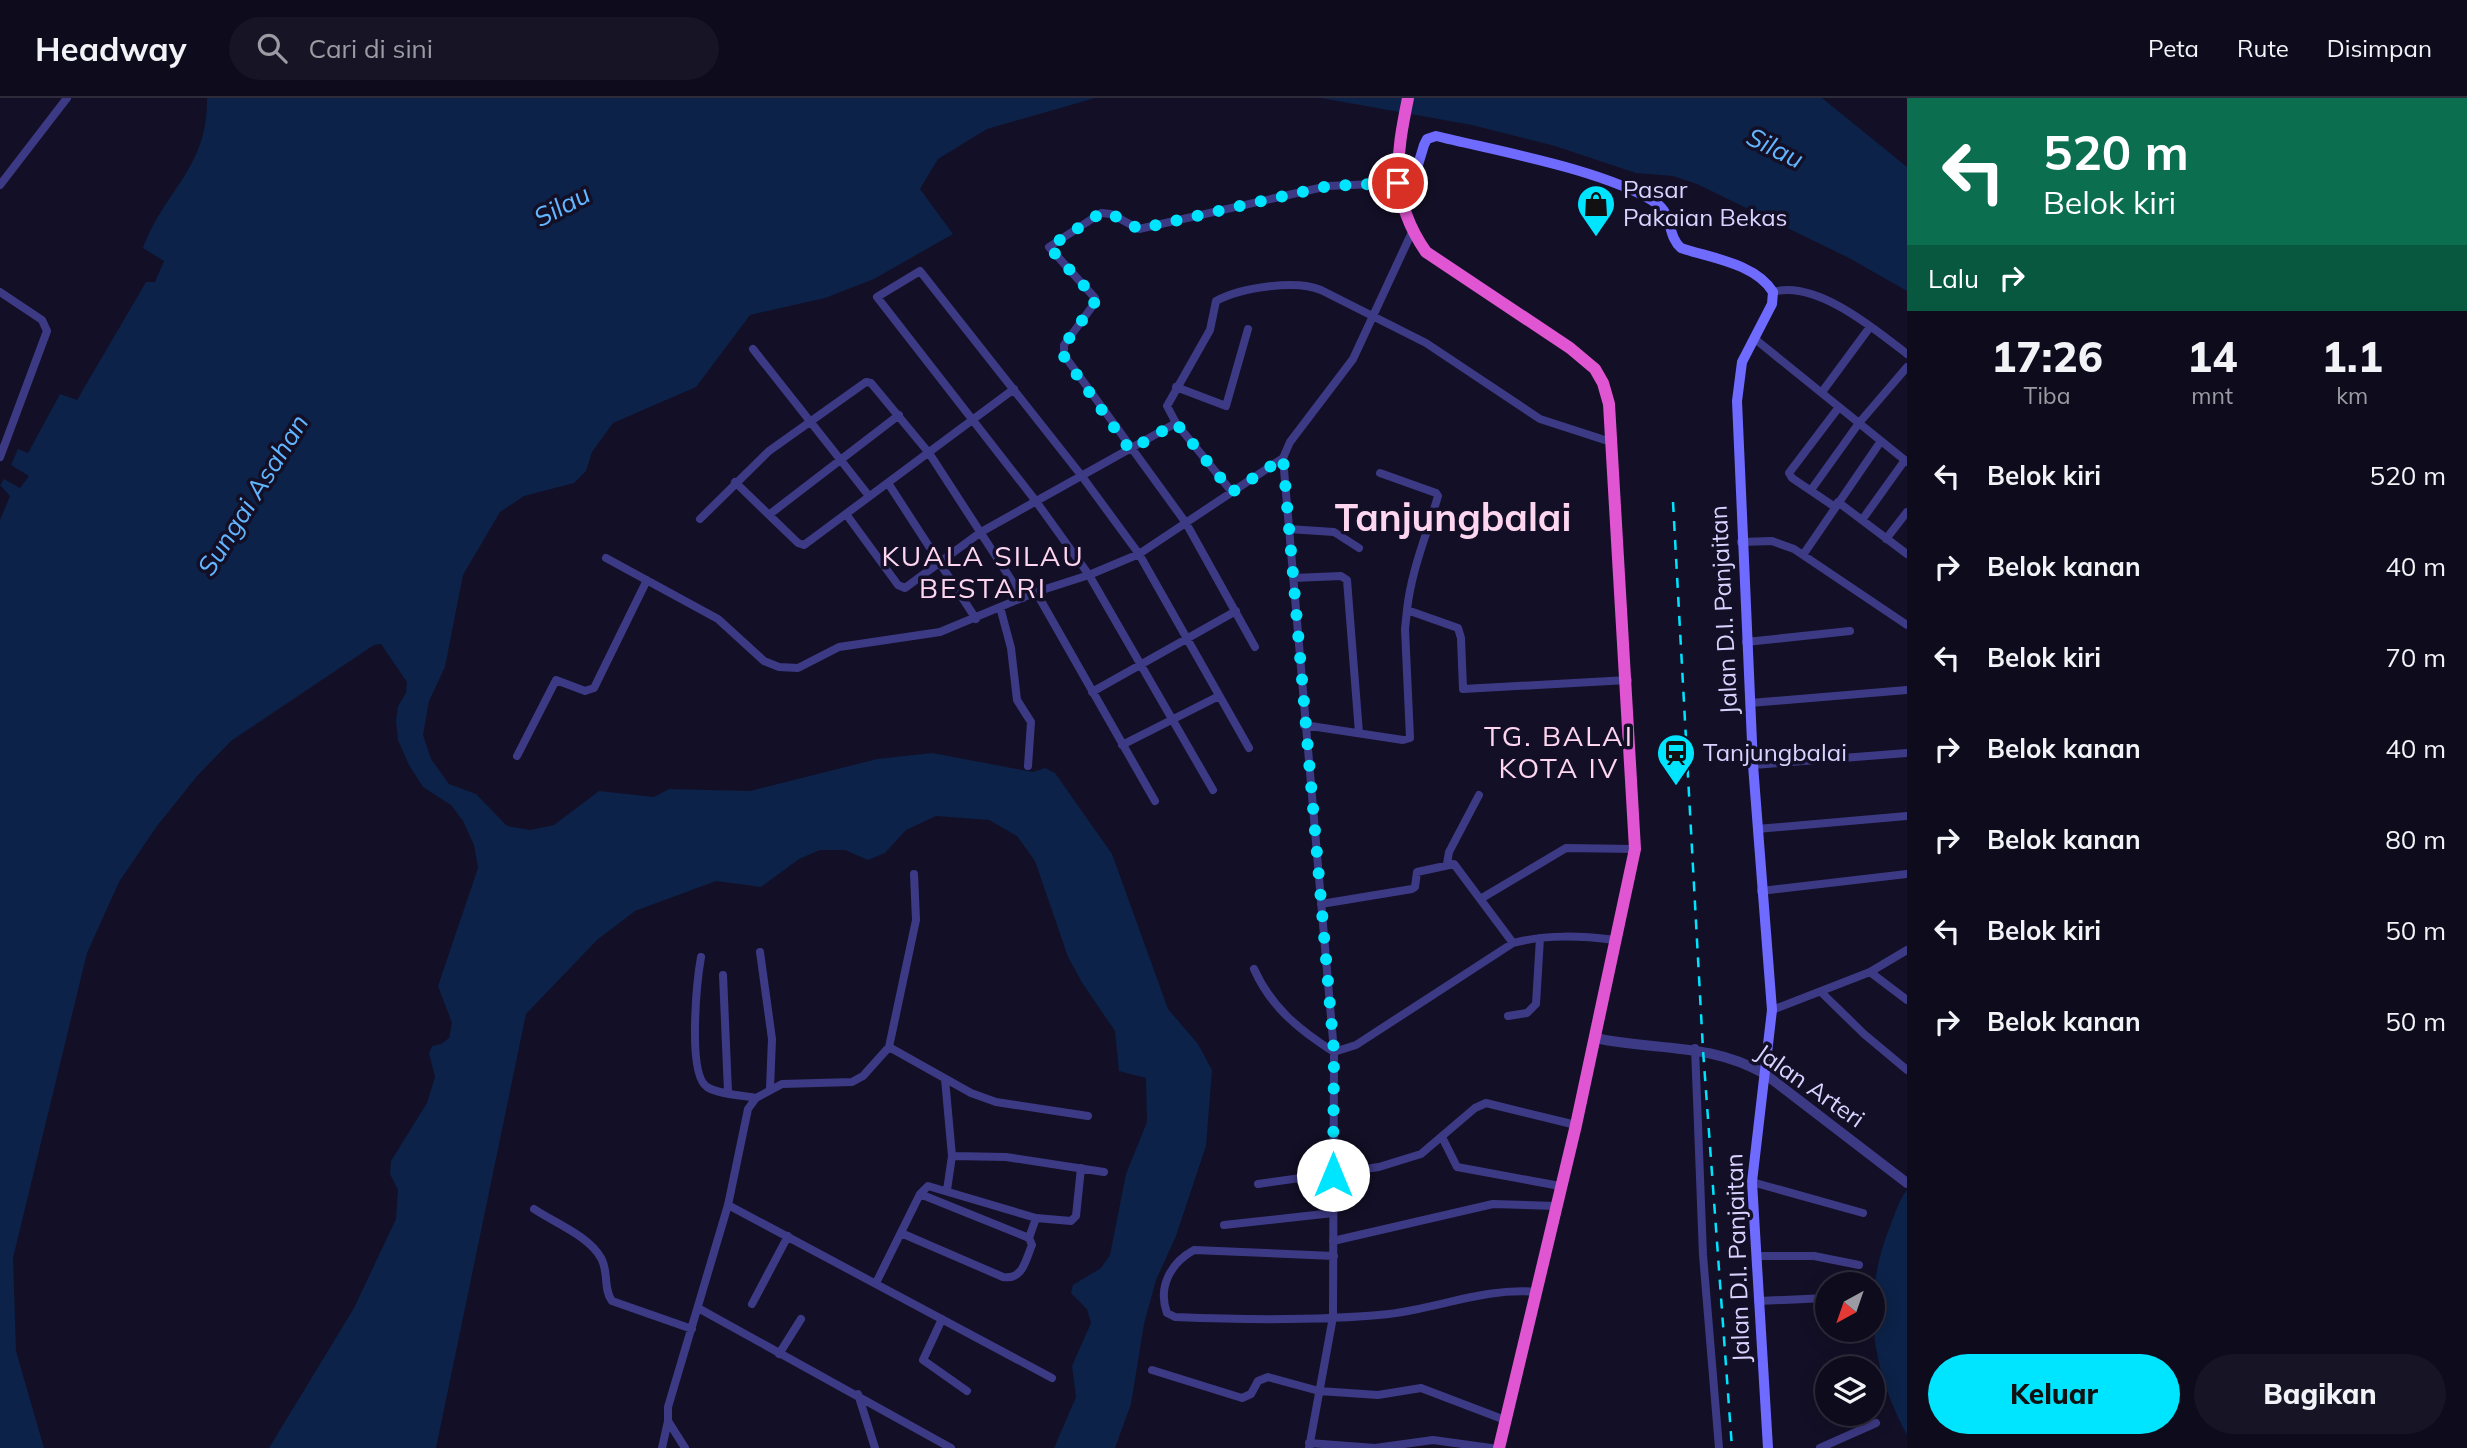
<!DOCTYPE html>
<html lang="id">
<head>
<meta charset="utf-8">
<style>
  :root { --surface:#0e0b1c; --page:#171425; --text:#f1f3f6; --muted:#9b9ba3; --line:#2e2b3b; --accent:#00e5ff }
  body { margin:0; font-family:Mulish,sans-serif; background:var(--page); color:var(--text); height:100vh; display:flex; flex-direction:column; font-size:26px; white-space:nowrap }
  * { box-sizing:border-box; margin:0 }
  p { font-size:23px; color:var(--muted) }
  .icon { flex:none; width:38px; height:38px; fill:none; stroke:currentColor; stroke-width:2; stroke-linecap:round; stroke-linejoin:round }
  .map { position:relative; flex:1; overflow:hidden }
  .drawer { display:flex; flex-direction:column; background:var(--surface); width:560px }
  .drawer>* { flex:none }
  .hud { background:#0b6e4f; color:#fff; overflow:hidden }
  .needle { width:46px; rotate:220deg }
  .buttons { position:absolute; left:1815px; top:1174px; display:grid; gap:14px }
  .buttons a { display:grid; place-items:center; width:70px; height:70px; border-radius:50%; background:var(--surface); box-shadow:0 4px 18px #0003,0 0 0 2px var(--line); font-size:35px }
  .pin { position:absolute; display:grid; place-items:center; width:60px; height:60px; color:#fff; margin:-30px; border:4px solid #fff; border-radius:50%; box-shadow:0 2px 7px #0007 }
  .me { position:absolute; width:77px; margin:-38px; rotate:0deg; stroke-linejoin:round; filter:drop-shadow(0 0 5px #0008) }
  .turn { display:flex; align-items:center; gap:24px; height:147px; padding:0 21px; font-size:32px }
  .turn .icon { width:91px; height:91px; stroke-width:2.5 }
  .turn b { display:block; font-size:49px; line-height:60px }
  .then { display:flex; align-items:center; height:66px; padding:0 21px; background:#0003; gap:14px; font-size:26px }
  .eta { display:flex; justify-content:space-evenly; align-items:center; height:119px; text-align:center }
  .eta b { font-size:42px; font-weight:800; line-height:49px }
  .action { display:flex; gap:14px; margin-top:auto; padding:14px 21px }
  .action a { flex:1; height:80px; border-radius:42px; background:var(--accent); color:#111; font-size:28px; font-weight:800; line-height:80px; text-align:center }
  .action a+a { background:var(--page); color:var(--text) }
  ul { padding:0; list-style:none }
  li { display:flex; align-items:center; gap:21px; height:91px; padding:0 21px }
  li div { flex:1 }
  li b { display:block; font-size:26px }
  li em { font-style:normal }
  header { display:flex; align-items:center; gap:42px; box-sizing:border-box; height:98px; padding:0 35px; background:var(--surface); border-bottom:2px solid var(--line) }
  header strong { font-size:33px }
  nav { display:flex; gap:38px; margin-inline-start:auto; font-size:24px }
  .search { width:490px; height:63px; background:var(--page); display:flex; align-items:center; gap:18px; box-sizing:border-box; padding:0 24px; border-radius:38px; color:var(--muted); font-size:26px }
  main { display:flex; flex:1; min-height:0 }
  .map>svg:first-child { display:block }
</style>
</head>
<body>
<header>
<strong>Headway</strong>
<div class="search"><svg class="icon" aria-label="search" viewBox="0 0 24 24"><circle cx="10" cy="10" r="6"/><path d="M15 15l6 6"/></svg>Cari di sini</div>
<nav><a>Peta</a><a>Rute</a><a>Disimpan</a></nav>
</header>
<main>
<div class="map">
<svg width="1907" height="1350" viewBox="0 0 1907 1350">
  <rect width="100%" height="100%" fill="#130f26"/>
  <!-- water -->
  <path fill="#0c2248" d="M207,0H1111H1095L987,31L938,61L920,91L953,136L874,181L825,200L750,217L696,289L613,325L592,354L586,373L574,385L524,398L500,414L463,477L445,569L429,603L423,637L431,661L449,686L476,696L507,728L530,732L554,727L599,693L654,699L669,691L750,693L877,661L932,655L1033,674L1045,670L1055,675L1112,756L1168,911L1198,946L1212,972L1206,1048L1176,1138L1156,1182L1144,1226L1131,1306L1115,1350H1054L1076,1299L1072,1268L1091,1225L1087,1211L1071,1195L1073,1187L1101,1170L1110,1157L1126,1076L1147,1024L1146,980L1119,973L1115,933L1083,886L1068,859L1035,763L1017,738L989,722L936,718L906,732L885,755L868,762L845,752H820L799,761L761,789L716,783L635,813L597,842L526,916L436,1350H269L354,1210L396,1121L398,1092L390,1076L391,1063L427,1005L435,979L429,955L432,948L441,946L449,940L452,925L438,888L478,770L474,747L463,723L451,707L423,689L409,667L398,642L396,623L398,608L406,595L407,584L381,546L374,547L231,643L198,677L157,728L119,784L87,855L13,1160L16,1253L44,1350H0V422L10,398L0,387L4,381L20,390L29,378L11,367L18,351L28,355L60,296L77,302L146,184H155L164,163L143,150C165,91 208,70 207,0Z
    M1321,0H1822L1907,69V193L1849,160L1697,86L1673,78L1636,75L1555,48L1472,27Z
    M1907,1092V1337C1870,1268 1861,1198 1891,1126C1895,1115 1899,1102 1907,1092Z"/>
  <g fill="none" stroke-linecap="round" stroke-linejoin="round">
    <!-- minor -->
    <path stroke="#3d3a85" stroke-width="8" d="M0,87L67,0
      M0,194L42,222L47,233L0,359
      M1773,194C1815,181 1875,231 1907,256
      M1755,241L1907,364
      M753,251L869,398
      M1176,289L1226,308L1248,231
      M1822,294L1870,229
      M1380,375L1436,395L1438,398C1427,436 1411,473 1407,512
      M735,384L798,445L804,447L1014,291
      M888,385L976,521
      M1811,392L1859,325L1907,269
      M1232,394L1176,325L1167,308L1210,232L1216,203C1240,190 1295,181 1321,192L1426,245L1540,321L1611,344
      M1838,404L1907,456
      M1835,409L1792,380L1789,375L1839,309
      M770,416L899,317
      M846,416L898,487L905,490L981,434L1176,325
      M700,421L769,353L866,284L871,285L929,355L1023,500
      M1862,422L1905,362
      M1288,431L1334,434L1359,450
      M1886,441L1907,414
      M1741,444L1772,443L1794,451L1907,527
      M1803,457L1881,343
      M606,460L718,521L764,563L779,569L798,570L839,549L940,534L1036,494L1089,477L1139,456L1283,360
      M1293,480L1341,478L1347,482L1359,635
      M1036,494L1155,703
      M1000,509L1011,550L1017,602L1031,624L1028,668
      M1746,544L1850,533
      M1255,549L1186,425L1064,257V247L1094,206L1095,200L1049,149L1101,115L1111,116L1139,131L1328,88L1398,85
      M1092,594L1236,513
      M1750,605L1907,592
      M1304,627L1403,642L1410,640L1405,531L1407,512L1458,530L1461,540L1463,591L1628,582
      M1122,647L1219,598
      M517,658L556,582L585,593L594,590L647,482
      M1753,667L1907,655
      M1213,692L1089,477L1035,402L877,199L920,173L1081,377L1139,456L1249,650
      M1757,731L1907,718
      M1447,766L1449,754L1479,697
      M1761,793L1907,776
      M1482,800L1566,750L1635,751
      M1321,806L1412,791L1415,789L1417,774L1454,766L1513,845
      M760,854L772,941L770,990
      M701,859C697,882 687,976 707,989C720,997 742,997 756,1000
      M1254,871C1271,909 1299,932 1334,954L1356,947L1513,845C1547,836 1582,838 1616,842
      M1870,874L1907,902
      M723,877L728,994
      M1821,894L1864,936L1907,972
      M1772,912L1870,874L1907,852
      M1508,918L1527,915L1536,906L1540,840
      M889,949L971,995L996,1004L1088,1018
      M1695,950L1703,1157L1719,1350
      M945,981L952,1058L947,1092
      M1442,1039L1457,1069L1560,1088
      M952,1058L1006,1059L1104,1074
      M1752,1084L1863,1115
      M1258,1086L1379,1069L1421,1056L1475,1010L1486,1005L1576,1027
      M728,1107L1052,1280
      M534,1111C555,1125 589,1138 601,1160C609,1174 603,1191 612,1203L692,1231
      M1224,1127L1333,1115
      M901,1135L1003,1179C1023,1182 1025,1163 1032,1147L1029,1140L920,1096
      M1029,1140L1036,1120
      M1333,1143L1493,1106L1556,1108
      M1334,1158L1194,1152C1172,1164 1157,1188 1167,1215L1175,1219C1246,1222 1319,1223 1389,1216C1439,1210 1486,1189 1537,1194
      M1756,1158H1814L1859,1167
      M876,1185L920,1096L928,1088L1036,1120L1071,1123L1076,1118L1081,1070
      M1758,1203L1827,1200
      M752,1206L788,1138
      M698,1210L951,1350
      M942,1221L923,1262L967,1293
      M779,1256L801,1221
      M1152,1272L1242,1300L1251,1296L1258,1283L1268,1279L1319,1293L1378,1297L1421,1290L1505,1322
      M858,1296L875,1350
      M1309,1345L1375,1350L1433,1342L1491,1350
      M662,1350L668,1323
      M685,1350L668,1323V1309L728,1107L748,1011L756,1000L782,986L852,984L863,978L889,949L916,822L914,776
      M1309,1350L1333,1219L1334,954L1283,360L1290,344L1353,261L1412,134
      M1820,1350L1876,1325"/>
    <!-- tertiary -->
    <path stroke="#3d3a85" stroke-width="10" d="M1595,940C1656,953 1709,944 1765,976L1907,1085"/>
    <!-- secondary -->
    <path stroke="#6f6bff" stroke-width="10" d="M1404,113L1424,47L1427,41L1436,38C1496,53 1606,72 1656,105C1673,116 1667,138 1681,150C1710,160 1755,165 1773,194L1772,206L1742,264L1737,303L1753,667L1772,912L1752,1084L1768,1350"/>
    <!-- trunk -->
    <path stroke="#e055d1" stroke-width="12" d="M1408,0C1396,59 1389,101 1426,154L1570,250L1595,271L1603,285L1609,306L1635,751L1576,1027L1499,1350"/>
    <!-- rail -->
    <path stroke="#00e5ff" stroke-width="2.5" stroke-dasharray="10 9" stroke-linecap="butt" d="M1673,404L1703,952L1732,1350"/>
  </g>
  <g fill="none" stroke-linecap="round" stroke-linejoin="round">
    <!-- route -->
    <path stroke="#00e5ff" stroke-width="12" stroke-dasharray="0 21.6" d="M1333,1077L1334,954L1283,360L1232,394L1176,325L1130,352L1063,257L1062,250L1094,206L1095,200L1049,149L1101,115L1111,116L1139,131L1328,88L1398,85"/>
  </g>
  <!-- icons -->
  <defs>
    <symbol id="shop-pin" viewBox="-11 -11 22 30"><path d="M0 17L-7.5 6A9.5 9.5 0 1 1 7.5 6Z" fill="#00e5ff" stroke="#130f26"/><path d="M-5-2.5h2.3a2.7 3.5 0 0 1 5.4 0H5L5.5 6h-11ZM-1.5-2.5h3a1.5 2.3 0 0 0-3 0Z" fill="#111"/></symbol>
    <symbol id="station-pin" viewBox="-11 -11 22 30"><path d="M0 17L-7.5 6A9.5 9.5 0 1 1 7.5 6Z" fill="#00e5ff" stroke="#130f26"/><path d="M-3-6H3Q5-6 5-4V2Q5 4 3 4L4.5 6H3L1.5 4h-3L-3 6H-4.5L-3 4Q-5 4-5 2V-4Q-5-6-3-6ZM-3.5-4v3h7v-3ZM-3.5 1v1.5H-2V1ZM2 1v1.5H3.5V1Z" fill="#111"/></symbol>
  </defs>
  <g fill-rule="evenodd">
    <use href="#shop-pin" x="1574" y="84" width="44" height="60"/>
    <use href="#station-pin" x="1654" y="633" width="44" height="60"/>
  </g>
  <g text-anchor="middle" stroke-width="7" stroke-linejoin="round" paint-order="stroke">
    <!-- poi labels -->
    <g font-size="24" fill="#d9d4ff" stroke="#130f26" text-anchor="start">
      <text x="1623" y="100">Pasar<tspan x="1623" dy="28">Pakaian Bekas</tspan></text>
      <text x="1703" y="663">Tanjungbalai</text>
    </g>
    <!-- street labels -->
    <g font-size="24" fill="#d9d4ff" stroke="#130f26">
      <text transform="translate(1724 512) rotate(-93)" y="8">Jalan D.I. Panjaitan</text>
      <text transform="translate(1810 988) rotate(35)" y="8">Jalan Arteri</text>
      <text transform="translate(1738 1160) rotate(-92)" y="8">Jalan D.I. Panjaitan</text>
    </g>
    <!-- water labels -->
    <g font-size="26" font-style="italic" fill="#62b6ff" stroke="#130f26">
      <text transform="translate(1775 50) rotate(26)" y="9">Silau</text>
      <text transform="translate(562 108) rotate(-28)" y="9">Silau</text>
      <text transform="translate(253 397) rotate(-58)" y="9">Sungai Asahan</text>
    </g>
    <!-- quarter labels -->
    <g font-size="28" letter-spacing="2" fill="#ffd6f0" stroke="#130f26">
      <text x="983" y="468">KUALA SILAU<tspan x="983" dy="32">BESTARI</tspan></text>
      <text x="1559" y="648">TG. BALAI<tspan x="1559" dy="32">KOTA IV</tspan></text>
    </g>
    <!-- town labels -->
    <g font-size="38" font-weight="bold" fill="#ffd6f0" stroke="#130f26">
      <text x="1453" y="433">Tanjungbalai</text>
    </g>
  </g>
</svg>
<div class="buttons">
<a><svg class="needle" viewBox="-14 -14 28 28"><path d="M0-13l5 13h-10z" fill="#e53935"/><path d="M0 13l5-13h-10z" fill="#9b9ba3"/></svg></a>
<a><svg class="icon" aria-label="layers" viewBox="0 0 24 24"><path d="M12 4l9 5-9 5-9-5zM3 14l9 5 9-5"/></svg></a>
</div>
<div class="pin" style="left:1398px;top:85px;background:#d93025"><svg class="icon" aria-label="arrive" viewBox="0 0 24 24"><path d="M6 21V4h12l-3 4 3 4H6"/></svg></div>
<svg class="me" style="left:1333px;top:1077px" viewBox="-20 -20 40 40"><circle r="19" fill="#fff"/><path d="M0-13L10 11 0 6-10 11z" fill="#00e5ff"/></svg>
</div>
<section class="drawer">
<div class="hud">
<div class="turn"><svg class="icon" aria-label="left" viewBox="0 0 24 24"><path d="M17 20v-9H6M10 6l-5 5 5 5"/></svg><div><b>520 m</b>Belok kiri</div></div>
<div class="then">Lalu<svg class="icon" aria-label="right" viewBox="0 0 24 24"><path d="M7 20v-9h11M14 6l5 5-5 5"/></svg></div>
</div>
<div class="eta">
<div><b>17:26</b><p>Tiba</p></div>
<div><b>14</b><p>mnt</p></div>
<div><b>1.1</b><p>km</p></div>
</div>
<ul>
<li><svg class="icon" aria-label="left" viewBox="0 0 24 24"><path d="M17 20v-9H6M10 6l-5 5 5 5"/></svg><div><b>Belok kiri</b></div><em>520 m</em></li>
<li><svg class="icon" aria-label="right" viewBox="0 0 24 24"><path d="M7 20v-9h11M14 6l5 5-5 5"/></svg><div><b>Belok kanan</b></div><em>40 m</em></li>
<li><svg class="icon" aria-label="left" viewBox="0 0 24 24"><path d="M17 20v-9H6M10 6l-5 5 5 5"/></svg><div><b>Belok kiri</b></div><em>70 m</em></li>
<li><svg class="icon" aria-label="right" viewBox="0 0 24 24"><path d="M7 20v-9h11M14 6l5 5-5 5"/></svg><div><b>Belok kanan</b></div><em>40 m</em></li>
<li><svg class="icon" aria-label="right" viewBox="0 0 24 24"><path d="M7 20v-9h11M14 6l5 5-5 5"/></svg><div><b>Belok kanan</b></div><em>80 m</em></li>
<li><svg class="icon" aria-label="left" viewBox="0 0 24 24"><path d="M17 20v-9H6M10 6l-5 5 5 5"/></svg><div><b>Belok kiri</b></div><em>50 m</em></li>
<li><svg class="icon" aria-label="right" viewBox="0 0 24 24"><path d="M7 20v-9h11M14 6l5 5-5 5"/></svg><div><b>Belok kanan</b></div><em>50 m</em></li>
</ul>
<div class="action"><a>Keluar</a><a>Bagikan</a></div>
</section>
</main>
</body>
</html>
